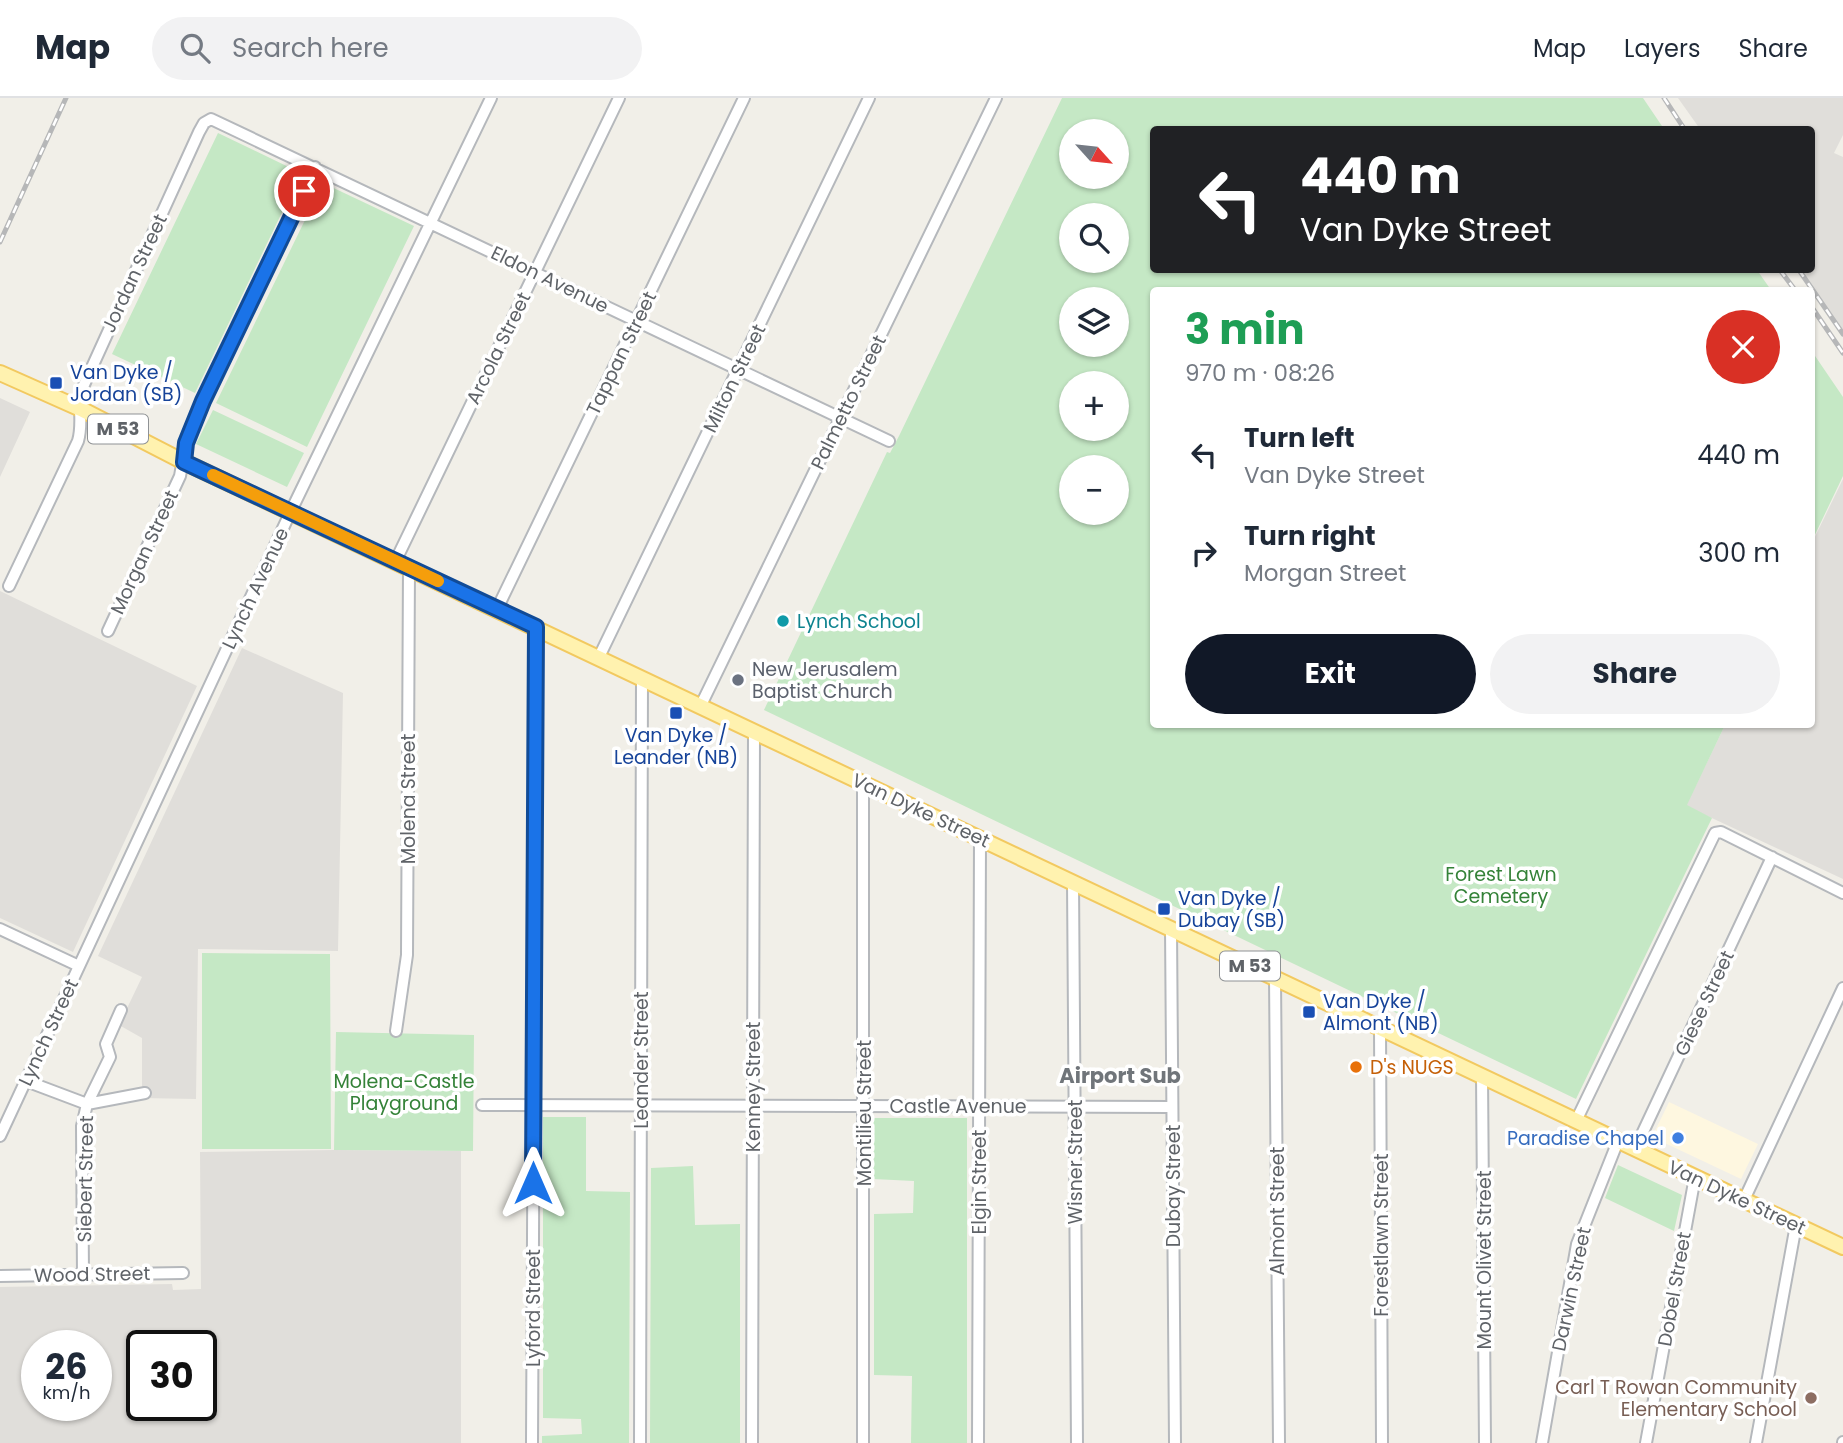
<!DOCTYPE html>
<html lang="en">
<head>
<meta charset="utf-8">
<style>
  :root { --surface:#fff; --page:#f2f2f3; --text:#1f2937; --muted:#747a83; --line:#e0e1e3; --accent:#111827 }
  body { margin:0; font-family:Poppins,sans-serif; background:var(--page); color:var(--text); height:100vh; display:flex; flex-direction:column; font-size:26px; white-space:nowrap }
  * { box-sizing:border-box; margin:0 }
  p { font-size:23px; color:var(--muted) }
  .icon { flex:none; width:38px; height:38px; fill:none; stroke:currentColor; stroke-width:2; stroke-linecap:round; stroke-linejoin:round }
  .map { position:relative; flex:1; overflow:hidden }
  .drawer { position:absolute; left:1150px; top:189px; width:665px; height:441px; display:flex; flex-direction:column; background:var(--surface); border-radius:7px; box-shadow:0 2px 5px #0004 }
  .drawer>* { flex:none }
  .banner { position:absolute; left:1150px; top:28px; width:665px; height:147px; border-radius:7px; box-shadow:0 2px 5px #0004; background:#202124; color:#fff; overflow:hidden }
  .needle { width:46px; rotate:117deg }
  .buttons { position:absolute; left:1059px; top:21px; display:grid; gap:14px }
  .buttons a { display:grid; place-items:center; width:70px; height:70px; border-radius:50%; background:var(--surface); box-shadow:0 2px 5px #0004; font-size:35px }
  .speed { position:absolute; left:21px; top:1232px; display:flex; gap:14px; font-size:35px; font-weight:700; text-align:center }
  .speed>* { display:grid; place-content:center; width:91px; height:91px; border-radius:50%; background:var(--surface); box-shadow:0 2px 5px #0004; line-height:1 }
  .speed small { font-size:18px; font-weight:400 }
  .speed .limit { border:4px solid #111; border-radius:10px; background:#fff; color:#111 }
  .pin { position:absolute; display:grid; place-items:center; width:60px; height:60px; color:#fff; margin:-30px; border:4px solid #fff; border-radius:50%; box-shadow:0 2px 7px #0007 }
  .me { position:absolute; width:77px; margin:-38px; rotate:0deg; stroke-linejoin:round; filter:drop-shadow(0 0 5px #0008) }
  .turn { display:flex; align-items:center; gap:24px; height:147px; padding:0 35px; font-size:32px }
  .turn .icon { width:91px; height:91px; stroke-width:2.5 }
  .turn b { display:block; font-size:49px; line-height:60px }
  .round { display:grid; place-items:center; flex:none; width:74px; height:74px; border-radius:37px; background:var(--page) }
  .headline { display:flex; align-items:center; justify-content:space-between; height:119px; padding:0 35px }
  h1 { font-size:42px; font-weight:700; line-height:52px; color:#1e9e55 }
  .primary-button { display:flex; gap:14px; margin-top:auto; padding:14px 35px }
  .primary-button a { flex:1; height:80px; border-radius:42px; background:var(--accent); color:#fff; font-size:28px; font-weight:700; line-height:80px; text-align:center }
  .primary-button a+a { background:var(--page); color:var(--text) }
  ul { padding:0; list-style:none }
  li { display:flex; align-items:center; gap:21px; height:98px; padding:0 35px }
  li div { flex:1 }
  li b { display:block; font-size:26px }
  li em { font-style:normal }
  header { display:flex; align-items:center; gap:42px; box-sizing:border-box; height:98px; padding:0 35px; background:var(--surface); border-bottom:2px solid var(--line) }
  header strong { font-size:33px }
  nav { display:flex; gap:38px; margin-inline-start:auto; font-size:24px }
  .search { width:490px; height:63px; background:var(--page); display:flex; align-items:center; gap:18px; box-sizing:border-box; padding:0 24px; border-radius:38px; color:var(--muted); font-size:26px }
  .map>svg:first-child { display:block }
</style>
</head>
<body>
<header>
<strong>Map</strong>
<div class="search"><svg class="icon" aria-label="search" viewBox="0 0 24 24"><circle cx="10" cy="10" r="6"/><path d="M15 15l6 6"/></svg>Search here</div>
<nav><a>Map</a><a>Layers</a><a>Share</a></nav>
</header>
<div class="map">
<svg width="1843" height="1345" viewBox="0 0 1843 1345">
  <rect width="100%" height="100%" fill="#f1efe8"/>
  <!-- commercial -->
  <path fill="#fef7e0" d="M1669,1004L1758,1046L1741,1081L1652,1039Z"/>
  <!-- industrial -->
  <path fill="#e0deda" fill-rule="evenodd" d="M1678,0H1843V37L1834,55L1843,59V234L1799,172H1811V32L1700,31Z
    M0,300L30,314L0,379Z
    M1843,381V781L1686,708L1725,627L1811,626V447Z
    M0,493L197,588L73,854L0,820Z
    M242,550L343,595L338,853L198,851L196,1001L142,1000V940L119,927L142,879L98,858Z
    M334,1052L461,1053V1345H0V1189L172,1186L173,1192L201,1191L200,1054ZM37,1248H96V1307H37ZM142,1248H201V1307H142Z"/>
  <!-- green -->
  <path fill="#c5e8c5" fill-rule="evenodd" d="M1062,0H1643L1664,31L1153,32V172H1757L1771,192H1153V626L1725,627L1687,707L1712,720L1576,1001L764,612L887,354L890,355L899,338ZM1071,33H1116V79H1071ZM1116,117V163H1071V117ZM1116,201V247H1071V201ZM1071,285H1116V331H1071ZM1071,369H1116V415H1071Z
    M218,35L301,75L195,295L112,256Z
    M323,85L414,128L307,349L216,305Z
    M1811,252L1843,299V378L1811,445Z
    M213,312L304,355L287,389L196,346Z
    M202,855L330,856L331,1051H202Z
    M336,934L474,937L473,1053L334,1052Z
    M543,1019H586V1093L630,1094L629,1345H542V1338L582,1336L581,1321L543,1320Z
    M873,1020H967V1345H911L912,1278L874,1277V1116L913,1115L914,1083L873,1081Z
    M1618,1067L1682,1097L1674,1133L1605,1100Z
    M693,1068L695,1127L740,1126V1345H650L651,1070Z"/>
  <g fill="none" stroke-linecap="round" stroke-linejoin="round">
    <defs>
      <path id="minor" d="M396,462L619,0
        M9,488L78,343C84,323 76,304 83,289L199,34L204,25L211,21L889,343
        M497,511L744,0
        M108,533L180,378L186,345L203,303L315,69
        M599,559L869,0
        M701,607L996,0
        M863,684V1345
        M1073,784L1077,1345
        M1171,830L1175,1345
        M0,831L79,868
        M1275,880L1279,1345
        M1380,930L1382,1345
        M396,933L407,857L409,469
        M1482,978L1485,1345
        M26,983L87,1006L145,995
        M482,1007L1172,1009
        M1576,1023L1715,735L1721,734L1843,795
        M0,1038L291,413L491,0
        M1635,1051L1772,759
        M1744,1102L1843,890
        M83,1177L82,1028L87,1006L110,959L106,946L121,912
        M0,1178L183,1175
        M532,1345L536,529
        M640,1345L642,580
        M752,1345L754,633
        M978,1345L980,740
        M1542,1345L1577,1146L1618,1043
        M1646,1345L1695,1079
        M1756,1345L1796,1127
        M1843,1345V1344"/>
      <path id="major" d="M0,275L81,311L184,364L1843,1149"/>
    </defs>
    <!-- minor casing -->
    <use href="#minor" stroke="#b5b8bc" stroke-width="14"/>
    <!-- major casing -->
    <use href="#major" stroke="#f2c960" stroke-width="18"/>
    <!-- minor -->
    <use href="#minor" stroke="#fff" stroke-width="10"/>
    <!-- major -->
    <use href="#major" stroke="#fff2af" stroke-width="14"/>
    <defs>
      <path id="rail" d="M1664,0L1685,32
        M0,144L66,0
        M1780,172L1795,192
        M1799,172L1843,236
        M1811,208L1843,255"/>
    </defs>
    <!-- rail casing -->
    <use href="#rail" stroke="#b6b7b8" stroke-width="5"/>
    <!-- rail -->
    <use href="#rail" stroke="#fff" stroke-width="2.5" stroke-dasharray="8" stroke-linecap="butt"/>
  </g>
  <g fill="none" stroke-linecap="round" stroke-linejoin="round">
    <defs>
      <path id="route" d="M304,93L203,303L186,345L184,364L536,529L533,1085"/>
    </defs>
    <!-- route casing -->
    <use href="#route" stroke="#114b97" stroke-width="18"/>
    <!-- route -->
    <use href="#route" stroke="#1a73e8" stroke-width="12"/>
    <!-- slow -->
    <path stroke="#f59e0b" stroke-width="12" d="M213,377L438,483"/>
  </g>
  <!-- markers -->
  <g fill="#1a4fb4" stroke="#fff" stroke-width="2.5">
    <rect x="49" y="278" width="14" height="14" rx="3.5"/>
    <rect x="669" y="608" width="14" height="14" rx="3.5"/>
    <rect x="1157" y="804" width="14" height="14" rx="3.5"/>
    <rect x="1302" y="907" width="14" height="14" rx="3.5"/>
  </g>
  <circle fill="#0f9aa8" stroke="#fff" stroke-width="2.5" cx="783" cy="523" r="7"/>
  <circle fill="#6b7280" stroke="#fff" stroke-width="2.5" cx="738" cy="582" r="7"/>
  <circle fill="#e8710a" stroke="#fff" stroke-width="2.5" cx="1356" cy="969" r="7"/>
  <circle fill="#3f7fe0" stroke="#fff" stroke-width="2.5" cx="1678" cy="1040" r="7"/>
  <circle fill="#8d6e63" stroke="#fff" stroke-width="2.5" cx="1811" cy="1300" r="7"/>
  <g text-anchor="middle" stroke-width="7" stroke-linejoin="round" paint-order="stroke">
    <!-- shield labels -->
    <g fill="#fff" stroke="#8f9295" stroke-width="2">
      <rect x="88" y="316.5" width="60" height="29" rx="5"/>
      <rect x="1220" y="853.5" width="60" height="29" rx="5"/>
    </g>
    <g font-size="18" font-weight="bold" fill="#5f6368">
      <text x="118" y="337">M 53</text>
      <text x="1250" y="874">M 53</text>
    </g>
    <!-- street labels -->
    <g font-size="19" fill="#5f6368" stroke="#fff">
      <text transform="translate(134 175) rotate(-65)" y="7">Jordan Street</text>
      <text transform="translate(550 181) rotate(26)" y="7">Eldon Avenue</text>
      <text transform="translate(498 250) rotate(-64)" y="7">Arcola Street</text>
      <text transform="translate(621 255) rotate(-64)" y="7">Tappan Street</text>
      <text transform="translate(734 280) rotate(-64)" y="7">Milton Street</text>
      <text transform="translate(848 304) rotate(-64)" y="7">Palmetto Street</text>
      <text transform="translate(144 454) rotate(-65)" y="7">Morgan Street</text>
      <text transform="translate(255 490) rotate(-65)" y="7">Lynch Avenue</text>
      <text transform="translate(408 701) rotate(-90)" y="7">Molena Street</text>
      <text transform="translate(921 712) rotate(25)" y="7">Van Dyke Street</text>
      <text transform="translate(1704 905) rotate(-65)" y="7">Giese Street</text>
      <text transform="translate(48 934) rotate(-65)" y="7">Lynch Street</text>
      <text transform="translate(641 962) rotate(-90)" y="7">Leander Street</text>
      <text transform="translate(753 989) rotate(-90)" y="7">Kenney Street</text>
      <text x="958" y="1015">Castle Avenue</text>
      <text transform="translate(864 1015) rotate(-90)" y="7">Montilieu Street</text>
      <text transform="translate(1075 1064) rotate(-90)" y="7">Wisner Street</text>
      <text transform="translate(85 1081) rotate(-89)" y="7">Siebert Street</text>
      <text transform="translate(979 1084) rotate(-90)" y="7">Elgin Street</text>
      <text transform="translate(1173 1088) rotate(-90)" y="7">Dubay Street</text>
      <text transform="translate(1737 1099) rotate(25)" y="7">Van Dyke Street</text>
      <text transform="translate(1277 1113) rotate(-90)" y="7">Almont Street</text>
      <text transform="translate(1381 1137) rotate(-90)" y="7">Forestlawn Street</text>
      <text transform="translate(1484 1162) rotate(-90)" y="7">Mount Olivet Street</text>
      <text transform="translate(92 1176) rotate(-1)" y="7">Wood Street</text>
      <text transform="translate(1571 1191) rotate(-78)" y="7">Darwin Street</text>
      <text transform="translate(1674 1191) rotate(-80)" y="7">Dobel Street</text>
      <text transform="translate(533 1210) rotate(-90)" y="7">Lyford Street</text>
    </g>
    <!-- transit labels -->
    <g font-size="19" fill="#164399" stroke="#fff" text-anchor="start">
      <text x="70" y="281">Van Dyke /<tspan x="70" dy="22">Jordan (SB)</tspan></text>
      <text x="676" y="644" text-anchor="middle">Van Dyke /<tspan x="676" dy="22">Leander (NB)</tspan></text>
      <text x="1178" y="807">Van Dyke /<tspan x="1178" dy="22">Dubay (SB)</tspan></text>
      <text x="1323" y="910">Van Dyke /<tspan x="1323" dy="22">Almont (NB)</tspan></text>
    </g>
    <!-- culture labels -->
    <g font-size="19" fill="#0d838f" stroke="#fff" text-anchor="start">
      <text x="797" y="530">Lynch School</text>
    </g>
    <!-- worship labels -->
    <g font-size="19" fill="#5b616d" stroke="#fff" text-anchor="start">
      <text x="752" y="578">New Jerusalem<tspan x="752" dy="22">Baptist Church</tspan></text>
    </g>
    <!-- park labels -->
    <g font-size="19" fill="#348238" stroke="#fff">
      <text x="1501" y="783">Forest Lawn<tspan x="1501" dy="22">Cemetery</tspan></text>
      <text x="404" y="990">Molena-Castle<tspan x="404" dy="22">Playground</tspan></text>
    </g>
    <!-- food labels -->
    <g font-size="19" fill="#c56008" stroke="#fff" text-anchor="start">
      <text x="1370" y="976">D's NUGS</text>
    </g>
    <!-- shop labels -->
    <g font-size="19" fill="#366cbe" stroke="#fff" text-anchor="end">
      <text x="1664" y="1047">Paradise Chapel</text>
    </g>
    <!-- education labels -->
    <g font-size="19" fill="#785e54" stroke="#fff" text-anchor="end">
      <text x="1797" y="1296">Carl T Rowan Community<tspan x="1797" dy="22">Elementary School</tspan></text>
    </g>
    <!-- neighbourhood labels -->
    <g font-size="21" font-weight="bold" fill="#70757a" stroke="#fff">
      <text x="1120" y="985">Airport Sub</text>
    </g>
  </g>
</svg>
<div class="buttons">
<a><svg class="needle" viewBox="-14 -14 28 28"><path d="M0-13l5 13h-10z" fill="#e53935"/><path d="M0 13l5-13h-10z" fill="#747a83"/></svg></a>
<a><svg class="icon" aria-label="search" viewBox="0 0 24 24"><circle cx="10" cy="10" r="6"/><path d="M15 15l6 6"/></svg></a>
<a><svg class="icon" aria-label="layers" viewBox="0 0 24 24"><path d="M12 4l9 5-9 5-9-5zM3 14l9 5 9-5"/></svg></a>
<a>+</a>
<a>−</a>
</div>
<div class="speed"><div>26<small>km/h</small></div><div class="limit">30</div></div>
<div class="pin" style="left:304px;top:93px;background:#d93025"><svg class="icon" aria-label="arrive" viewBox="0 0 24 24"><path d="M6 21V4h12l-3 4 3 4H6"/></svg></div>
<svg class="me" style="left:533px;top:1085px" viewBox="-20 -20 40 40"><path d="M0-17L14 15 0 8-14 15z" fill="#1a73e8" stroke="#fff" stroke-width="4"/></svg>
<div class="banner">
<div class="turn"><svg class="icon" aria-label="left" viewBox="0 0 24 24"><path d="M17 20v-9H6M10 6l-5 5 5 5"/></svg><div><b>440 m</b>Van Dyke Street</div></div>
</div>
<section class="drawer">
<div class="headline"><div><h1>3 min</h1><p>970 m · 08:26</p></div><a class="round" style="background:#d93025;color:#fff"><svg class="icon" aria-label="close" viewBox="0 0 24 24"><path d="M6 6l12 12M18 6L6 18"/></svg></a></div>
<ul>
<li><svg class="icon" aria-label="left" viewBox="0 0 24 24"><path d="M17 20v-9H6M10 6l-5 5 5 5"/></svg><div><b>Turn left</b><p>Van Dyke Street</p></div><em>440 m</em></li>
<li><svg class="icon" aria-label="right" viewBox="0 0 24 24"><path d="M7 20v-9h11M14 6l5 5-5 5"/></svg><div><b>Turn right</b><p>Morgan Street</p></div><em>300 m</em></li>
</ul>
<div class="primary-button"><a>Exit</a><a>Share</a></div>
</section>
</div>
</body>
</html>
